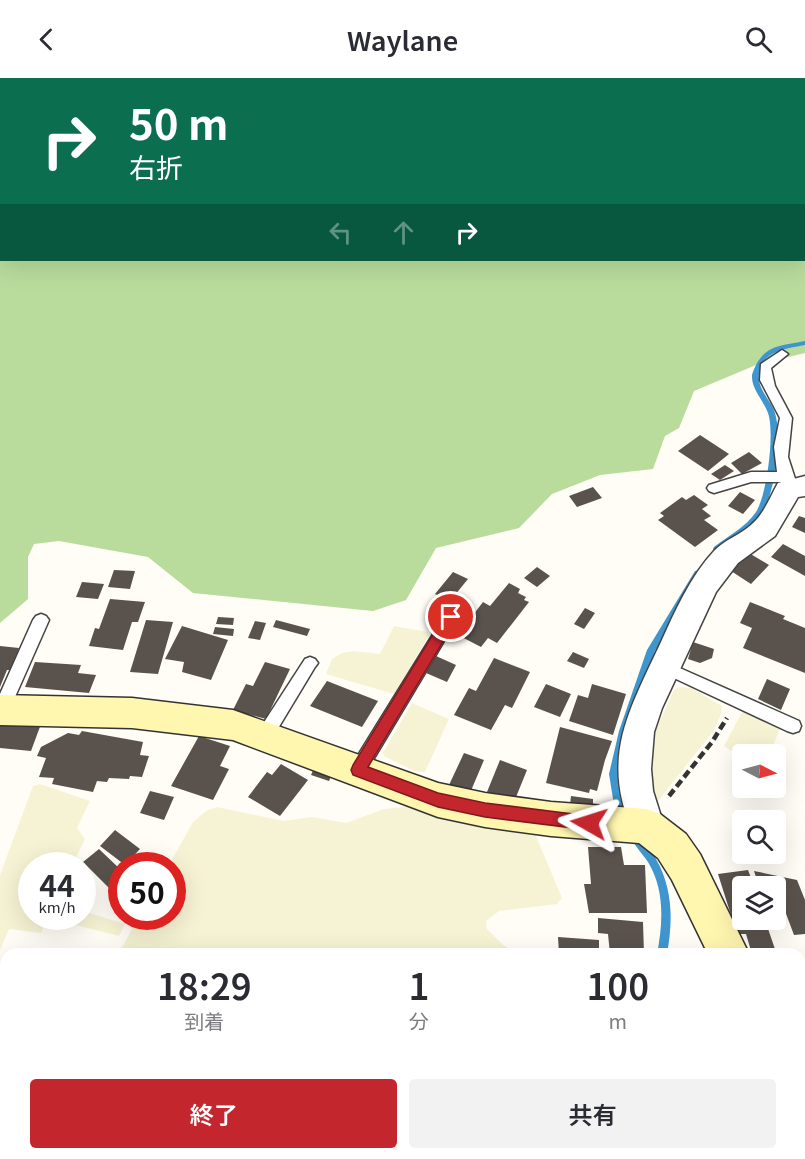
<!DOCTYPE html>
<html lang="ja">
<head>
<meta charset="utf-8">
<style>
  :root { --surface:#fff; --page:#f2f2f3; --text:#2b2b33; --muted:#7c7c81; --accent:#c4262e }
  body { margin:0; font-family:Georgia,"Noto Sans JP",serif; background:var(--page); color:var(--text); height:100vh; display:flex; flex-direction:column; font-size:22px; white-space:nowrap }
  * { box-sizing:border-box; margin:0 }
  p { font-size:20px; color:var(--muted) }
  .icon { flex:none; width:33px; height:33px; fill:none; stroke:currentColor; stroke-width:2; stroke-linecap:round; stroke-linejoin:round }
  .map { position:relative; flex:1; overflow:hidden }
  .details { position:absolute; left:0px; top:870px; width:806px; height:212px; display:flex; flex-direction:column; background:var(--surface); border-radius:18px 18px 0 0; box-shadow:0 6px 24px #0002 }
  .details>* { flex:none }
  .guide { position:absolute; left:0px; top:0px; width:806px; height:183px; box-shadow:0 6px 24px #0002; background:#0b6e4f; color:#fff; overflow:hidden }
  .needle { width:39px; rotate:96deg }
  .fabs { position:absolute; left:732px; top:666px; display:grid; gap:12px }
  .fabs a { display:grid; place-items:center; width:54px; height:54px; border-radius:6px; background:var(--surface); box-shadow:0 6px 24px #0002; font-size:30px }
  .speed { position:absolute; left:18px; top:774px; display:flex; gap:12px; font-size:30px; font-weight:700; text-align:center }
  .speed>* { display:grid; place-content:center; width:78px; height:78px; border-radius:50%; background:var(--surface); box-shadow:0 6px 24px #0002; line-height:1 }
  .speed small { font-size:15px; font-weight:400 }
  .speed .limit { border:9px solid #d22; background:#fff; color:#111 }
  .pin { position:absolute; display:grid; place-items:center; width:51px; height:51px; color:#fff; margin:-26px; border:3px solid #fff; border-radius:50%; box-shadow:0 2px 6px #0007 }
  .me { position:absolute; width:66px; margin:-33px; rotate:276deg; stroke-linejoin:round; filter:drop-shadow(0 0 4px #0008) }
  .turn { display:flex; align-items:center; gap:21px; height:126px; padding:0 30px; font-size:27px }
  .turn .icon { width:78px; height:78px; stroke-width:2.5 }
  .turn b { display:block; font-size:42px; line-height:51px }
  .lanes { display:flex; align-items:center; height:57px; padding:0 30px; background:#0003; justify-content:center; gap:30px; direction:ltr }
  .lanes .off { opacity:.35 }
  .eta { display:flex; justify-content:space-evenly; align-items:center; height:102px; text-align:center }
  .eta b { font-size:36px; font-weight:600; line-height:42px }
  .button { display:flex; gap:12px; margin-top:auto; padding:12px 30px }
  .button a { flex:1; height:69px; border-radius:6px; background:var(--accent); color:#fff; font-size:24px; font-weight:600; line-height:69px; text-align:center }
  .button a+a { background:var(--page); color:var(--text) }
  header { display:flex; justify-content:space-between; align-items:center; height:78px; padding:0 30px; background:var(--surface); font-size:27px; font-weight:600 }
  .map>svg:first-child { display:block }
</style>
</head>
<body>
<header><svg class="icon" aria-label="back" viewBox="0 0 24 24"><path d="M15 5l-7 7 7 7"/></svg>Waylane<svg class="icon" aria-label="search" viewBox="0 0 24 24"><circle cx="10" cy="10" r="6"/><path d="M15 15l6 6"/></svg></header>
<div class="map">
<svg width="805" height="1081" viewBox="0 0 805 1081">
  <rect width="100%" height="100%" fill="#fffdf5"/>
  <!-- farmland -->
  <path fill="#f6f3d4" d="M394,548L428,554L429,558L394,616L326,596L332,581L342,575L353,573L380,576Z
    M679,609L691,610L722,628L721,636L714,652L655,727L645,688L655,654L674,612Z
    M412,625L449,641L425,694L414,693L384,678L383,675Z
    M746,633L780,650L770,676H742V680L724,668L742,634Z
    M40,706L90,723L77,750L85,761L72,787L32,788V838H82L83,833L125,846L119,858L52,841L47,843L41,855L9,851L0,872V797L33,708Z
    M412,728L533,751L562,820L557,826L499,833L486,843L487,851L503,867L519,876H118L139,839L172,838V788L169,787L193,744L206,733L217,729L284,743L312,739L346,745L384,731Z"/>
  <!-- forest -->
  <path fill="#b9dc9c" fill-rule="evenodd" d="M0,0H805V275L756,287L694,313L679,350L665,358L653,391L600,397L552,416L519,450L436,470L406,522L373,533L193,515L148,479L59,463L34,466L28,479V521L0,545ZM2,2H804V182H2Z"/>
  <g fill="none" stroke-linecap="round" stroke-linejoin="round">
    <!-- stream -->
    <path fill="#3f96cf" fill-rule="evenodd" d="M805,263V267C786,271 762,272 759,297C757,312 774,325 776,339C782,363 774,422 759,441C748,454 733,463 720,473H714L713,471L714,469C728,458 746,449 756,434C767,417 775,354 768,335C764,323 751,311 752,297C753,293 755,289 757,285C768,266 786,267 805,263Z
      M698,492L702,495L655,573L627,653L619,696L624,727L629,737L627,740L624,741L621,740L614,727L609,696L619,653L647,572L695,493Z
      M634,753L637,754C643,763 651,771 656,781C673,811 673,843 667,876H657C663,845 665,812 648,784C642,775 634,767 629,757L631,754Z
      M572,1076H584L582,1081H570Z"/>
  </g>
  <!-- building -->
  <path fill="#5a524d" d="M700,357L729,376L708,393L678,373Z
    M749,374L762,385L742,396L731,385Z
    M725,387L734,393L720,402L711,396Z
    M593,409L602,420L577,429L569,418Z
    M740,414L755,422L743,436L728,428Z
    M694,417L708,427L702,431L711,438L704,442L718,452L695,469L658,442L664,438L660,435L682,419L686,422Z
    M799,438L805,440V455L792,449Z
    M783,466L805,478V498L771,479Z
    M749,475L769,487L751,506L731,493Z
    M537,489L550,498L537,509L524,500Z
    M114,492L135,493L130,511L108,509Z
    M453,494L468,501L450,523L435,516Z
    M82,504L104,506L98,521L76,519Z
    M509,505L520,511L518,515L526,519L524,522L529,524L497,565L488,560L481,569L452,554L465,538L470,541L483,524L490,528Z
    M110,521L145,524L138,544H132L123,572L89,568L95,550L99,551Z
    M750,524L785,538L783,541L805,550V595L743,570L752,550L740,545Z
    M585,530L595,535L584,551L574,546Z
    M218,539L234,540L233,547L216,546Z
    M146,542L173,544L158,596L130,594Z
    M276,542L310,551L307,558L273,549Z
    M255,543L266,545L260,562L248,560Z
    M182,548L228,562L211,602L182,594L184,584L165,581Z
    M215,549L234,551L233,558L213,556Z
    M693,564L714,571L712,580L700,585L688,581Z
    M0,568L19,570L11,592H7L0,609Z
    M573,574L589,581L584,590L567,583Z
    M436,578L456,587L447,604L426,595Z
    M494,580L530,594L512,630L505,627L491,652L454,637L469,610L476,613Z
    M35,584L81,587L78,595L96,597L89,615L25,609Z
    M265,584L290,591L266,641L233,632L246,606L253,608Z
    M767,601L790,611L781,632L758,621Z
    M327,603L378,623L362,649L310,628Z
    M546,606L571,616L560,639L534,629Z
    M592,606L626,616L613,657L569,643L578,617L588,620Z
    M0,642L41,646L31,673L0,670Z
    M560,649L612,663L605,682L597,713L590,711L589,715L546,705Z
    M82,653L143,664L140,677L149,678L142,699L130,698L129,701L109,700L107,704L97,703L93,714L52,706L54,700L39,699L46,680L37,678L41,669L68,655L79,657Z
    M199,658L230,668L220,688L229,691L213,722L171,708Z
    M464,675L484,682L470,715L449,707Z
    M500,682L527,692L514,724L487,714Z
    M281,686L308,702L280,738L248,719L267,694L272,697Z
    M315,688L333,694L329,703L311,697Z
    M150,713L174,719L164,742L140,735Z
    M571,718L593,721V731L570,727Z
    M115,752L140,771L125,787L100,768Z
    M588,769H621L624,787H645L647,835H589L584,806H591Z
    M99,771L122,793V823L83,784Z
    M748,792L754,808H742V842H765L776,874L752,876L746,856H737L718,796Z
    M754,793L797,802L805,822V856L794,857L782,825L776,826V808H759Z
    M598,840L643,844L644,876H610L608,856L598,855Z
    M558,859L599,862V876H559Z
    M805,890V964L800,965V891Z"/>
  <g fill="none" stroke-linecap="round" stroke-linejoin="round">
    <defs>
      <path id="lane" d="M782,272L788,276L771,290L775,308L792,340L788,379L798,410L791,415L786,413L781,404H751L714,415L709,413L707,410L709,407L751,394H777L774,369L780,340L760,302L761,286Z
        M451,533L456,535L458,539L456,543L364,697L358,699L352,697L350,692L352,687L446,535Z
        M41,536L46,538L49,542L7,637L0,638V616L33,542L36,538Z
        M310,579L315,581L318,585L315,589L271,662L265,664L259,662L257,657L259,652L305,581Z
        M664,583L799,643L801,648L799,653L793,655L787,653L659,593L656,589L659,585Z"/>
      <path id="street" d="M805,398V418L798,419L775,458L738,485L716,514L662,630L654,654L651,691L653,713L664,748L659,759L647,764L635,759C599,681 628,635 661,564C675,533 690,499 714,473C724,462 740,457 751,447C764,436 770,419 778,405Z"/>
      <path id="secondary" d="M0,617L132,620L233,632L438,705L485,715L551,724L647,731L660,736L686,756L700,776L749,876H708L672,802L658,780L639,765L551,758L485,749L438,739L233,662L132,650L0,647Z
        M800,1054L805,1056V1081H777L775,1076H800Z"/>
    </defs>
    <!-- lane casing -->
    <use href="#lane" stroke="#444" stroke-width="3"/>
    <!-- street casing -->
    <use href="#street" stroke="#444" stroke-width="3"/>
    <!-- secondary casing -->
    <use href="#secondary" stroke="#333" stroke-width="3"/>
    <!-- path -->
    <path stroke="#333" stroke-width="4.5" stroke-dasharray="8 4" stroke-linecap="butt" d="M669,718L712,664L727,640"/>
    <!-- lane -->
    <use href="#lane" fill="#fff" fill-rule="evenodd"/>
    <!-- street -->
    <use href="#street" fill="#fff" fill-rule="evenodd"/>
    <!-- secondary -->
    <use href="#secondary" fill="#fff6b0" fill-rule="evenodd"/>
  </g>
  <!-- route -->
  <path fill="#c4262e" stroke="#7f191e" stroke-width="1.5" d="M451,533L456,535L458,539L456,542L368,689L438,715L485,725L589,738L595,740L597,745L595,750L589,752L485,739L438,729L353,697L351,692L353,687L446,535Z"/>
</svg>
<div class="fabs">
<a><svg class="needle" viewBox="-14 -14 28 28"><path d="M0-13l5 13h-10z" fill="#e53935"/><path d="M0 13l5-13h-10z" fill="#7c7c81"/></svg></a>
<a><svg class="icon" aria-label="search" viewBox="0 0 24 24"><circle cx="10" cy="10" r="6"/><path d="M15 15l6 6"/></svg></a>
<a><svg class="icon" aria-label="layers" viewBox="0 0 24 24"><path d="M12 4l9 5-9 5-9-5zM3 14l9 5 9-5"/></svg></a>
</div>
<div class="speed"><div>44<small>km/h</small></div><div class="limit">50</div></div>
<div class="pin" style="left:451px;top:539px;background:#d93025"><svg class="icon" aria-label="arrive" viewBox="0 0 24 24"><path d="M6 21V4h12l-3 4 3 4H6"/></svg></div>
<svg class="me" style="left:589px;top:745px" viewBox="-20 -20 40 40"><path d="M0-17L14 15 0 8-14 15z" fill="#c4262e" stroke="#fff" stroke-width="4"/></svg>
<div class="guide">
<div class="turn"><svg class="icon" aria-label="right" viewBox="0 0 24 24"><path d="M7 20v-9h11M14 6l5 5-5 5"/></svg><div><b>50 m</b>右折</div></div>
<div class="lanes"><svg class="icon off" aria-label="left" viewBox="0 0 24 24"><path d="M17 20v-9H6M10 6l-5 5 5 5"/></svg><svg class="icon off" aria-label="ahead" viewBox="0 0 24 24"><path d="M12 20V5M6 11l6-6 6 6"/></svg><svg class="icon" aria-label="right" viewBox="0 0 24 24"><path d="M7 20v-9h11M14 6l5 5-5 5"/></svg></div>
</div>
<section class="details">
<div class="eta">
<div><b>18:29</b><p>到着</p></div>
<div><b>1</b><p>分</p></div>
<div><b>100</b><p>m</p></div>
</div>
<div class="button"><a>終了</a><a>共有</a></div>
</section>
</div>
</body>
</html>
